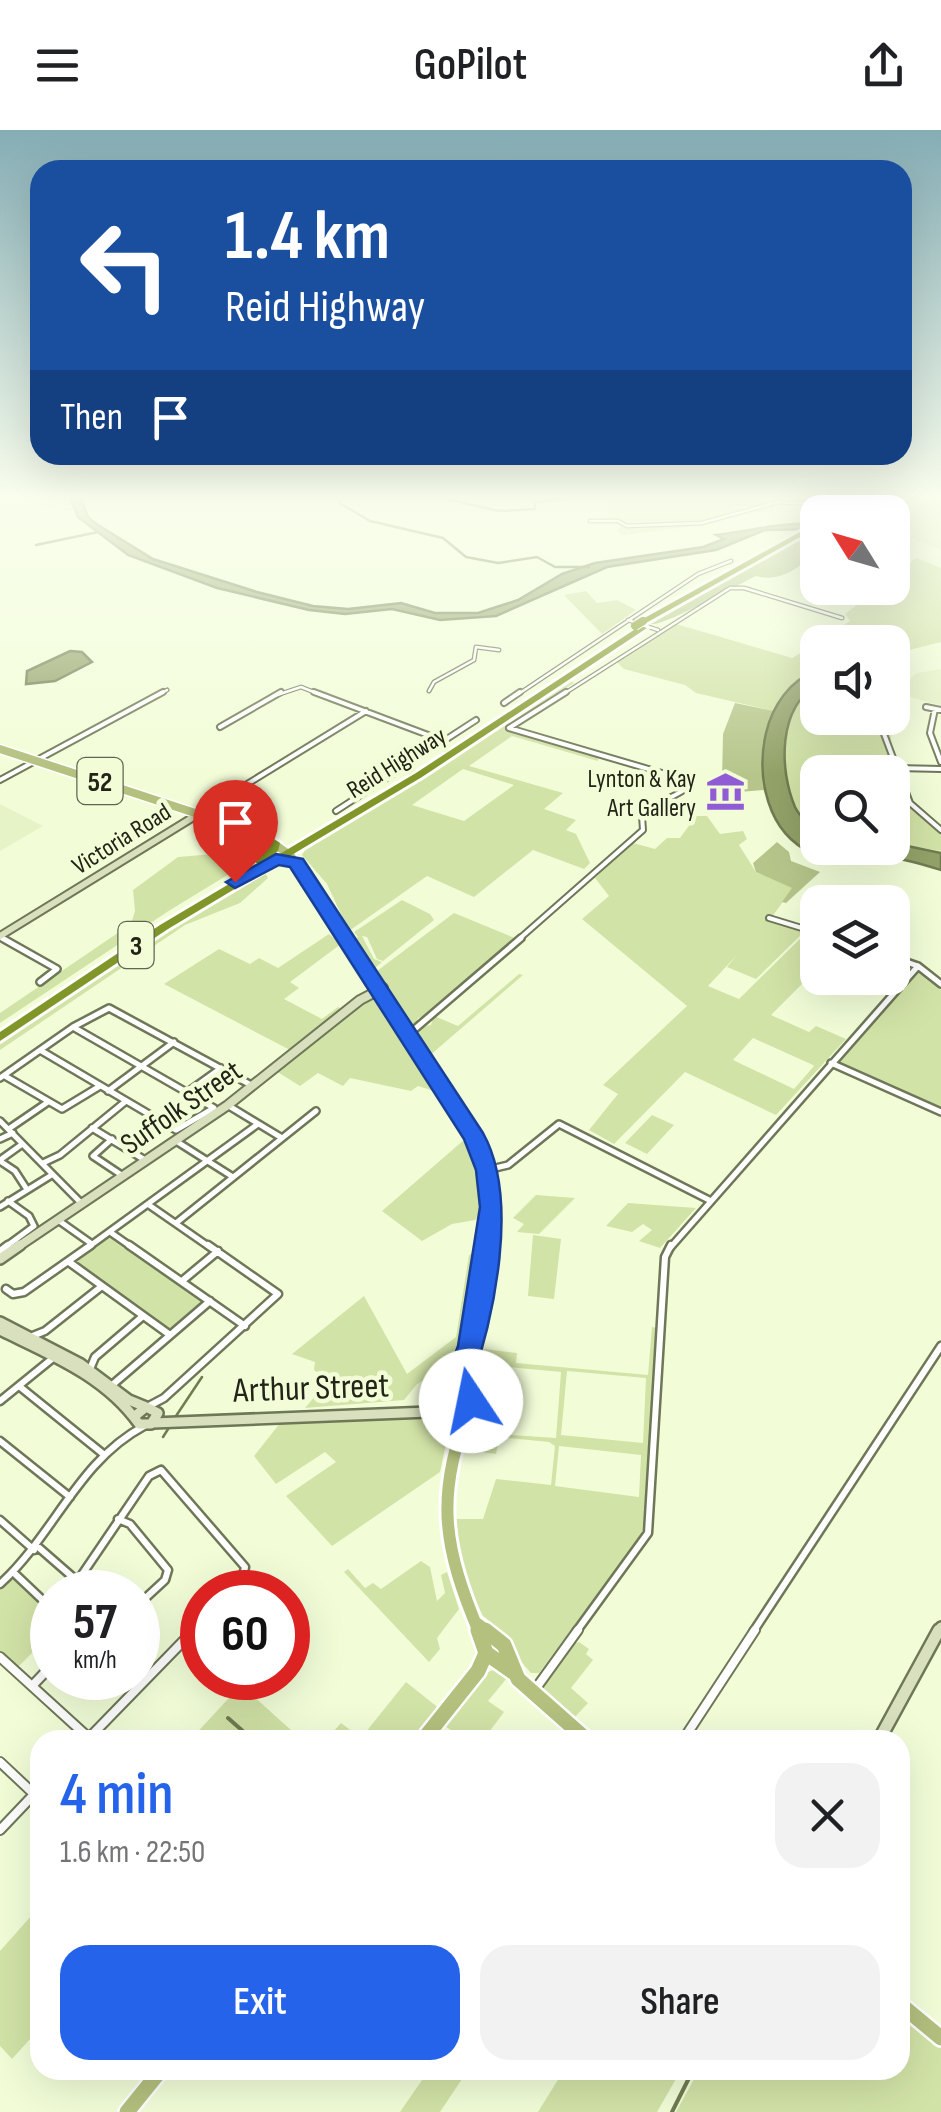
<!DOCTYPE html>
<html lang="en">
<head>
<meta charset="utf-8">
<style>
  :root { --surface:#fff; --page:#f2f2f2; --text:#202124; --muted:#757577; --accent:#2563eb }
  body { margin:0; font-family:"Sofia Sans Condensed",sans-serif; background:var(--page); color:var(--text); height:100vh; display:flex; flex-direction:column; font-size:38px; white-space:nowrap }
  * { box-sizing:border-box; margin:0 }
  p { font-size:32px; color:var(--muted) }
  .icon { flex:none; width:55px; height:55px; fill:none; stroke:currentColor; stroke-width:2; stroke-linecap:round; stroke-linejoin:round }
  .map { position:relative; flex:1; overflow:hidden }
  .details { position:absolute; left:30px; top:1600px; width:880px; height:350px; display:flex; flex-direction:column; background:var(--surface); border-radius:30px; box-shadow:0 10px 40px #0002 }
  .details>* { flex:none }
  .top-card { position:absolute; left:30px; top:30px; width:882px; height:305px; border-radius:30px; box-shadow:0 10px 40px #0002; background:#1a4fa0; color:#fff; overflow:hidden }
  .needle { width:65px; rotate:307deg }
  .buttons { position:absolute; left:800px; top:365px; display:grid; gap:20px }
  .buttons a { display:grid; place-items:center; width:110px; height:110px; border-radius:20px; background:var(--surface); box-shadow:0 10px 40px #0002; font-size:50px }
  .speed { position:absolute; left:30px; top:1440px; display:flex; gap:20px; font-size:50px; font-weight:700; text-align:center }
  .speed>* { display:grid; place-content:center; width:130px; height:130px; border-radius:50%; background:var(--surface); box-shadow:0 10px 40px #0002; line-height:1 }
  .speed small { font-size:25px; font-weight:400 }
  .speed .limit { border:15px solid #d22; background:#fff; color:#111 }
  .pin { position:absolute; display:grid; place-items:center; width:85px; height:85px; color:#fff; margin:-102px -42px; border-radius:50% 50% 50% 0; rotate:-45deg; box-shadow:0 0 10px #0007 }
  .pin .icon { rotate:45deg }
  .me { position:absolute; width:110px; margin:-55px; rotate:349deg; stroke-linejoin:round; filter:drop-shadow(0 0 8px #0008) }
  .turn { display:flex; align-items:center; gap:35px; height:210px; padding:0 30px; font-size:45px }
  .turn .icon { width:130px; height:130px; stroke-width:2.5 }
  .turn b { display:block; font-size:70px; line-height:85px }
  .then { display:flex; align-items:center; height:95px; padding:0 30px; background:#0003; gap:20px; font-size:38px }
  .round { display:grid; place-items:center; flex:none; width:105px; height:105px; border-radius:30px; background:var(--page) }
  .summary { display:flex; align-items:center; justify-content:space-between; height:170px; padding:0 30px }
  h1 { font-size:60px; font-weight:600; line-height:75px; color:var(--accent) }
  .button { display:flex; gap:20px; margin-top:auto; padding:20px 30px }
  .button a { flex:1; height:115px; border-radius:30px; background:var(--accent); color:#fff; font-size:40px; font-weight:600; line-height:115px; text-align:center }
  .button a+a { background:var(--page); color:var(--text) }
  header { display:flex; justify-content:space-between; align-items:center; height:130px; padding:0 30px; background:var(--surface); font-size:45px; font-weight:600 }
  .map>svg:first-child { display:block }
</style>
</head>
<body>
<header><svg class="icon" aria-label="menu" viewBox="0 0 24 24"><path d="M4 6h16M4 12h16M4 18h16"/></svg>GoPilot<svg class="icon" aria-label="share" viewBox="0 0 24 24"><path d="M12 15V3M7 8l5-5 5 5M5 13v7h14v-7"/></svg></header>
<div class="map">
<svg width="941" height="1982" viewBox="0 0 941 1982">
  <rect width="100%" height="100%" fill="#f2fdd8"/>
  <!-- built -->
  <path fill="#e6f3c6" d="M893,367H941V420L893,401L892,382H859Z
    M941,539V576L904,565L898,559L917,543Z
    M0,674L43,696L0,721Z"/>
  <!-- green -->
  <path fill="#d2e3a7" fill-rule="evenodd" d="M609,367H764L773,376L762,383L754,380L703,395L623,405L617,402L623,391L607,390Z
    M916,428L941,438V512L893,524L892,512H818L850,491L845,484L879,458H892L893,447Z
    M586,461L597,473L617,470L636,480L602,504L564,465Z
    M673,493L792,528L818,513L817,540L794,554L774,581L696,563L685,555L624,539L617,532Z
    M570,549L574,553L504,598L598,626V631L512,606L469,636L563,663L544,679L576,690L566,700L576,704L590,733L584,739L533,720L474,767L427,746L349,801L327,754L302,725L307,717ZM463,639L514,655L464,691L412,675Z
    M817,555L818,588H889C893,635 898,673 941,700V721L893,713L892,642H818L817,708C778,673 768,584 817,555Z
    M696,686H707L720,704L743,701L747,709L739,715L756,742L793,758L769,791L805,801L756,849L727,837L737,825L708,856L739,869L806,803L817,805V813L809,825L817,829V839L771,885L809,902L816,896L846,909L776,985L685,942L614,1014L589,1000L618,964L603,955L687,876L582,789L609,766L595,748L633,713L655,719L667,708H680ZM753,908L813,935L814,936L794,959L733,930Z
    M237,699L265,711L270,719L167,782L0,893V883L131,794L135,781L133,760L178,727L213,724L238,709L231,701Z
    M263,739L268,748L240,773L185,795L0,920V913Z
    M402,770L430,784L434,790L383,831L377,829L367,807L362,806L374,829L382,832L375,838L355,809L358,807L354,802Z
    M454,783L517,809L427,886L418,888L416,895L408,896L377,841Z
    M329,804L341,814L290,852L299,858L284,869L322,889L338,877L343,879L290,920L164,854L219,819L250,834L259,828L278,838Z
    M916,841L941,860V978L836,931Z
    M519,844L523,845L428,927L413,905L421,897L431,895L434,886L458,896Z
    M376,862L437,962L418,956L411,961L350,948L343,956L318,943L300,956L276,941Z
    M652,985L674,995L647,1024L625,1013Z
    M465,1009L483,1062L482,1083L475,1090L452,1094L422,1111L382,1081Z
    M536,1065L575,1068L539,1104L517,1102L524,1094L513,1088Z
    M628,1073L696,1078L660,1118L639,1111L652,1100L643,1094L632,1102L606,1096Z
    M110,1102L210,1171L170,1205L69,1132Z
    M533,1105L561,1109L554,1169L528,1166Z
    M478,1120L461,1229L417,1254L404,1270L305,1278L328,1251L314,1240L315,1232L292,1224L364,1166L407,1244L456,1207L469,1125Z
    M652,1197L657,1198L645,1401L539,1543H531L518,1528L510,1507L483,1486L467,1455L454,1389H483L496,1349L551,1355L555,1316L549,1312L499,1307L496,1324L462,1319L464,1302L556,1308L561,1242L508,1237L506,1251L481,1250L477,1272L470,1253L477,1236V1218L517,1223L516,1233L648,1245ZM567,1241L646,1248L643,1313L561,1305ZM559,1316L641,1325L639,1367L555,1356Z
    M443,1282L451,1289L440,1342L332,1416L286,1366L336,1332L325,1322L276,1354L254,1326L281,1292Z
    M421,1431L430,1437L437,1471L445,1463L441,1445L447,1442L459,1479L437,1508L440,1519L429,1532L344,1442L348,1439L365,1458L373,1453L381,1459Z
    M16,1448L52,1481V1503L17,1538L0,1522V1456Z
    M579,1512L589,1519L586,1524L593,1530L571,1558L588,1573L573,1589L543,1563L542,1556L573,1514Z
    M496,1539L507,1548L488,1571L504,1582L483,1610H465L445,1596L488,1542Z
    M406,1552L440,1579L415,1610H326L341,1593L361,1608Z
    M241,1555L302,1610H190Z
    M40,1776V1898L12,1929L0,1916V1821Z
    M900,1884L941,1918V1982H676L699,1940H900Z
    M429,1940H468L440,1982H400Z
    M564,1940H681L657,1982H538Z"/>
  <!-- forest -->
  <path fill="#b6c68b" d="M817,399V423C798,437 781,453 756,446C739,454 663,497 651,494Z
    M735,573L774,581L764,616L765,660L739,662L722,651L723,604Z
    M777,712L789,722L791,731L820,742L786,773L782,772L792,758L756,742L753,733Z"/>
  <!-- water -->
  <path fill="#92a268" stroke="#707c50" stroke-width="2.5" d="M70,367H81L88,387L95,393L153,429L257,462L313,476L348,479L401,473L435,483H478L518,470L562,444L595,433L703,417L724,409L716,405C751,401 781,392 817,394L818,399L765,400L716,420L607,437L496,486L440,490L392,479L345,484L309,480L217,458L128,425L78,387Z
    M70,521L82,522L92,532L55,551L26,554L27,541Z
    M817,541V555C778,578 779,639 795,677C802,691 818,702 818,718H892L893,713L941,723V740C921,734 902,728 881,727C859,725 833,733 812,723C767,703 756,647 766,603C772,577 790,549 817,541Z"/>
  <g fill="none" stroke-linecap="round" stroke-linejoin="round">
    <!-- stream-far1 -->
    <path stroke="#707c50" stroke-width="2.5" d="M344,367L339,370L341,374L370,391L443,408L466,427L498,433L537,427L555,437H589
      M438,367L499,381L535,379L534,372L587,367
      M36,415L98,402
      M174,1289L202,1247
      M163,1307L170,1296"/>
    <!-- stream -->
    <path stroke="#707c50" stroke-width="4" d="M228,1588L253,1610
      M672,1982L693,1940"/>
    <defs>
      <path id="street-far4" d="M590,391H618L627,396L702,393L778,372L847,376
        M628,490L658,500
        M429,561L434,552L474,530L476,517L499,520
        M159,565L167,560
        M277,565L301,557L321,565
        M517,565L698,444L731,431
        M562,565L730,458H744L842,488"/>
      <path id="street-far3" d="M314,562L444,611
        M504,573L520,562
        M926,577L941,580
        M935,579L930,603L941,632
        M878,588L910,673L941,700
        M220,597L281,562
        M509,598L566,562
        M509,598L679,648L688,657C672,670 655,670 642,686L643,700L518,810
        M897,638L941,639
        M0,650L163,562
        M336,681L476,590
        M200,683L366,581
        M769,788L818,803
        M0,807L6,810"/>
      <path id="street-far2" d="M2,808L57,839L40,852
        M892,827L918,836L941,854
        M409,904L521,808
        M40,920L176,1000L214,978L73,897
        M831,933L941,982
        M5,946L62,979L100,956
        M0,948L73,897L109,878L251,955
        M108,961L174,912
        M189,961L221,938
        M229,976L282,1008
        M0,991L82,1074
        M10,998L48,972
        M92,998L145,1030
        M0,1009L13,1003
        M112,1009L93,1026L123,1046
        M176,1011L233,1047
        M126,1017L163,992
        M0,1030L21,1015
        M0,1031L15,1041L26,1058
        M43,1033L60,1025L126,971
        M487,1040L508,1035L559,994L709,1070
        M149,1075L211,1118
        M0,1077L50,1046
        M58,1090L92,1114
        M176,1093L316,981
        M110,1102L133,1118
        M4,1118L34,1096L29,1086L8,1071
        M87,1118L258,994
        M670,1118L918,836"/>
      <path id="street-far1" d="M129,1115L245,1196
        M0,1121L8,1115
        M69,1132L170,1205
        M182,1151L218,1121
        M6,1159L13,1164L24,1162L91,1115
        M30,1207L45,1201L102,1156
        M90,1239L95,1227L143,1186
        M19,1256L102,1323
        M111,1256L210,1171
        M0,1271L53,1228
        M149,1276L164,1268L278,1164L208,1115
        M0,1311L70,1367
        M118,1389L130,1394L168,1440L165,1450L138,1475
        M0,1390L34,1420
        M37,1416L76,1450
        M13,1442L52,1479
        M0,1454C54,1405 78,1331 144,1296
        M64,1462L79,1449L149,1346L161,1340L245,1437L242,1451L231,1462
        M192,1502L202,1492
        M576,1502L648,1403L665,1127L671,1115
        M753,1502L941,1216"/>
      <path id="street" d="M0,1527L89,1608
        M127,1548L138,1557
        M32,1556L52,1535
        M534,1561L578,1500
        M87,1610L194,1500
        M683,1610L755,1500
        M0,1632L34,1664
        M0,1700L40,1658"/>
      <path id="secondary-far3" d="M0,806L200,683"/>
      <path id="secondary-far2" d="M16,1118L228,975L360,870L383,858"/>
      <path id="secondary-far1" d="M0,1129L20,1115
        M0,1192L81,1234L129,1270L146,1277
        M0,1200C51,1225 105,1246 139,1294H151L158,1283L146,1277L135,1286
        M153,1293L453,1281
        M938,1502L941,1497"/>
      <path id="secondary" d="M879,1610L939,1500"/>
      <path id="primary-far3" d="M0,619L262,705L291,726L349,810"/>
      <path id="primary-far2" d="M347,808L476,1010L491,1060L489,1118"/>
      <path id="primary-far1" d="M451 1275a10 10 0 1 1 20 0a10 10 0 1 1-20 0Z
        M453,1268L474,1201L489,1115
        M468,1282C434,1368 445,1421 479,1502
        M475,1492L488,1502"/>
      <path id="primary" d="M485,1500L504,1515L518,1549L587,1610
        M486,1523L513,1542
        M423,1610L478,1541L486,1523L478,1500
        M900,1874L941,1908
        M127,1982L161,1940"/>
      <path id="highway" d="M851,367H858L843,382H836Z
        M818,392V397L646,493L639,491Z
        M640,496L647,498L422,647L168,799L0,911V902L160,795L416,643Z
        M275,710L280,713L278,721L264,733H256V729L269,718L271,711Z"/>
    </defs>
    <!-- street-far4 casing -->
    <use href="#street-far4" stroke="#6e7757" stroke-width="5"/>
    <!-- street-far3 casing -->
    <use href="#street-far3" stroke="#6e7757" stroke-width="8"/>
    <!-- street-far2 casing -->
    <use href="#street-far2" stroke="#6e7757" stroke-width="10"/>
    <!-- street-far1 casing -->
    <use href="#street-far1" stroke="#6e7757" stroke-width="11"/>
    <!-- street casing -->
    <use href="#street" stroke="#6e7757" stroke-width="12"/>
    <!-- secondary-far3 casing -->
    <use href="#secondary-far3" stroke="#6e7757" stroke-width="10"/>
    <!-- secondary-far2 casing -->
    <use href="#secondary-far2" stroke="#6e7757" stroke-width="12"/>
    <!-- secondary-far1 casing -->
    <use href="#secondary-far1" stroke="#6e7757" stroke-width="14"/>
    <!-- secondary casing -->
    <use href="#secondary" stroke="#6e7757" stroke-width="16"/>
    <!-- primary-far3 casing -->
    <use href="#primary-far3" stroke="#fff" stroke-width="11"/>
    <!-- primary-far2 casing -->
    <use href="#primary-far2" stroke="#fff" stroke-width="15"/>
    <!-- primary-far1 casing -->
    <use href="#primary-far1" stroke="#fff" stroke-width="18"/>
    <!-- primary casing -->
    <use href="#primary" stroke="#fff" stroke-width="20"/>
    <!-- highway casing -->
    <use href="#highway" stroke="#fff" stroke-width="6"/>
    <!-- street-far4 -->
    <use href="#street-far4" stroke="#fff" stroke-width="2.5"/>
    <!-- street-far3 -->
    <use href="#street-far3" stroke="#fff" stroke-width="4"/>
    <!-- street-far2 -->
    <use href="#street-far2" stroke="#fff" stroke-width="5"/>
    <!-- street-far1 -->
    <use href="#street-far1" stroke="#fff" stroke-width="6"/>
    <!-- street -->
    <use href="#street" stroke="#fff" stroke-width="8"/>
    <!-- secondary-far3 -->
    <use href="#secondary-far3" stroke="#d9e0be" stroke-width="6"/>
    <!-- secondary-far2 -->
    <use href="#secondary-far2" stroke="#d9e0be" stroke-width="8"/>
    <!-- secondary-far1 -->
    <use href="#secondary-far1" stroke="#d9e0be" stroke-width="9"/>
    <!-- secondary -->
    <use href="#secondary" stroke="#d9e0be" stroke-width="11"/>
    <!-- primary-far3 -->
    <use href="#primary-far3" stroke="#b3c07e" stroke-width="8"/>
    <!-- primary-far2 -->
    <use href="#primary-far2" stroke="#b3c07e" stroke-width="10"/>
    <!-- primary-far1 -->
    <use href="#primary-far1" stroke="#b3c07e" stroke-width="12"/>
    <!-- primary -->
    <use href="#primary" stroke="#b3c07e" stroke-width="15"/>
    <!-- highway -->
    <use href="#highway" fill="#809628" fill-rule="evenodd"/>
    <defs>
      <path id="highway-bridge" d="M635,496L643,491"/>
    </defs>
    <!-- highway-bridge casing -->
    <use href="#highway-bridge" stroke="#fff" stroke-width="10" stroke-linecap="butt"/>
    <!-- highway-bridge -->
    <use href="#highway-bridge" stroke="#809628" stroke-width="8"/>
  </g>
  <!-- sky -->
  <linearGradient id="sky" x2="0" y2="1"><stop stop-color="#85adb5"/><stop offset="0.57" stop-color="#f9feed"/><stop offset="1" stop-color="#f9feed" stop-opacity="0"/></linearGradient>
  <rect width="941" height="644" fill="url(#sky)"/>
  <!-- route -->
  <path fill="#2563eb" stroke="#184099" stroke-width="2.5" d="M276,724L303,729L483,1003C520,1069 494,1187 470,1257L484,1271L480,1279C469,1283 455,1280 443,1276L439,1268L458,1216L480,1077L476,1040L464,1009L290,737L279,735L235,758L226,752Z"/>
  <!-- icons -->
  <defs>
    <symbol id="museum-bare" viewBox="-9 -9 18 18"><path d="M0-6L6-3V-2H-6V-3ZM-5-1h2V3h-2ZM-1-1h2V3h-2ZM3-1h2V3H3ZM-6 4H6V6H-6Z" fill="#905cd5" stroke="#f2fdd8" stroke-width="2.5" paint-order="stroke"/></symbol>
  </defs>
  <g fill-rule="evenodd">
    <use href="#museum-bare" x="698" y="634" width="55" height="55"/>
  </g>
  <g text-anchor="middle" stroke-width="9" stroke-linejoin="round" paint-order="stroke">
    <!-- far-street labels -->
    <g font-size="25" fill="#212417" stroke="#f2fdd8">
      <text transform="translate(396 632) rotate(-32)" y="9">Reid Highway</text>
      <text transform="translate(121 708) rotate(-32)" y="9">Victoria Road</text>
    </g>
    <!-- far-poi labels -->
    <g font-size="25" fill="#212417" stroke="#f2fdd8" text-anchor="end">
      <text x="696" y="657">Lynton &amp; Kay<tspan x="696" dy="29">Art Gallery</tspan></text>
    </g>
    <!-- shield labels -->
    <g fill="#f2fdd8" stroke="#606551" stroke-width="2.5">
      <rect x="77.5" y="628" width="45" height="46" rx="8"/>
      <rect x="118.5" y="792" width="35" height="46" rx="8"/>
    </g>
    <g font-size="28" font-weight="bold" fill="#212417">
      <text x="100" y="661">52</text>
      <text x="136" y="825">3</text>
    </g>
    <!-- street labels -->
    <g font-size="30" fill="#212417" stroke="#f2fdd8">
      <text transform="translate(181 977) rotate(-35)" y="10">Suffolk Street</text>
    </g>
    <!-- near-street labels -->
    <g font-size="35" fill="#212417" stroke="#f2fdd8">
      <text transform="translate(311 1257) rotate(-2)" y="12">Arthur Street</text>
    </g>
  </g>
</svg>
<div class="buttons">
<a><svg class="needle" viewBox="-14 -14 28 28"><path d="M0-13l5 13h-10z" fill="#e53935"/><path d="M0 13l5-13h-10z" fill="#757577"/></svg></a>
<a><svg class="icon" aria-label="sound" viewBox="0 0 24 24"><path d="M4 9h4l5-4v14l-5-4H4zM17 9q2 3 0 6"/></svg></a>
<a><svg class="icon" aria-label="search" viewBox="0 0 24 24"><circle cx="10" cy="10" r="6"/><path d="M15 15l6 6"/></svg></a>
<a><svg class="icon" aria-label="layers" viewBox="0 0 24 24"><path d="M12 4l9 5-9 5-9-5zM3 14l9 5 9-5"/></svg></a>
</div>
<div class="speed"><div>57<small>km/h</small></div><div class="limit">60</div></div>
<div class="pin" style="left:235px;top:752px;background:#d93025"><svg class="icon" aria-label="arrive" viewBox="0 0 24 24"><path d="M6 21V4h12l-3 4 3 4H6"/></svg></div>
<svg class="me" style="left:471px;top:1271px" viewBox="-20 -20 40 40"><circle r="19" fill="#fff"/><path d="M0-13L10 11 0 6-10 11z" fill="#2563eb"/></svg>
<div class="top-card">
<div class="turn"><svg class="icon" aria-label="left" viewBox="0 0 24 24"><path d="M17 20v-9H6M10 6l-5 5 5 5"/></svg><div><b>1.4 km</b>Reid Highway</div></div>
<div class="then">Then<svg class="icon" aria-label="arrive" viewBox="0 0 24 24"><path d="M6 21V4h12l-3 4 3 4H6"/></svg></div>
</div>
<section class="details">
<div class="summary"><div><h1>4 min</h1><p>1.6 km · 22:50</p></div><a class="round"><svg class="icon" aria-label="close" viewBox="0 0 24 24"><path d="M6 6l12 12M18 6L6 18"/></svg></a></div>
<div class="button"><a>Exit</a><a>Share</a></div>
</section>
</div>
</body>
</html>
